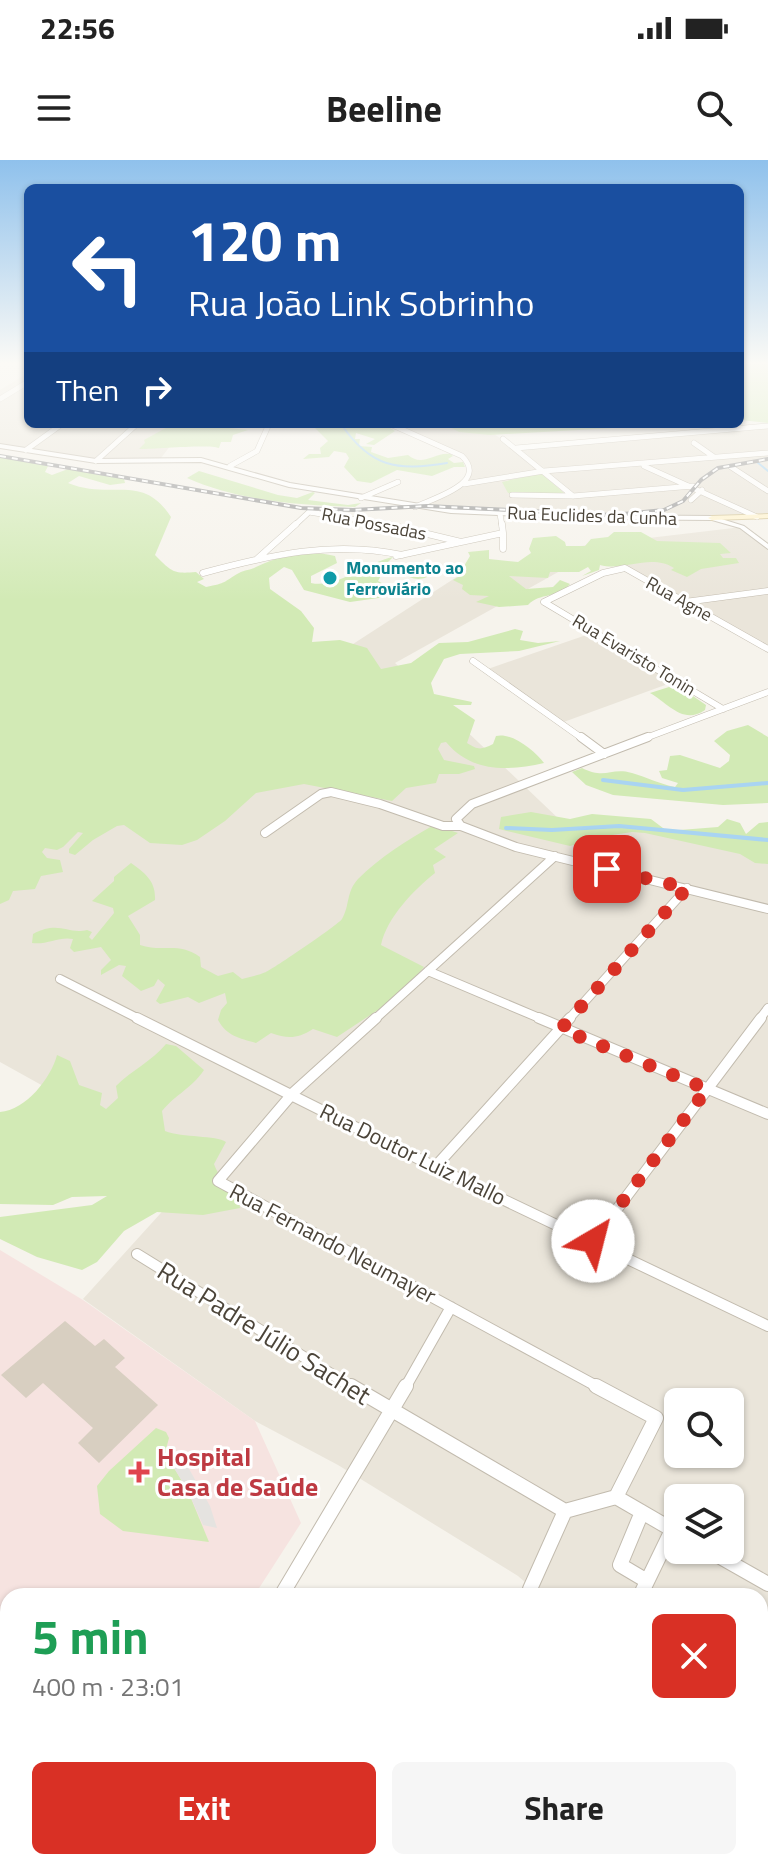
<!DOCTYPE html>
<html lang="en">
<head>
<meta charset="utf-8">
<style>
  :root { --surface:#fff; --page:#f6f6f6; --text:#222; --muted:#767676; --accent:#d93025 }
  body { margin:0; font-family:"Titillium Web",sans-serif; background:var(--page); color:var(--text); height:100vh; display:flex; flex-direction:column; font-size:30px; white-space:nowrap }
  * { box-sizing:border-box; margin:0 }
  p { font-size:26px; color:var(--muted) }
  .icon { flex:none; width:44px; height:44px; fill:none; stroke:currentColor; stroke-width:2; stroke-linecap:round; stroke-linejoin:round }
  .map { position:relative; flex:1; overflow:hidden }
  .details { position:absolute; left:0px; top:1428px; width:768px; height:282px; display:flex; flex-direction:column; background:var(--surface); border-radius:24px 24px 0 0; box-shadow:0 2px 6px #0004 }
  .details>* { flex:none }
  .hud { position:absolute; left:24px; top:24px; width:720px; height:244px; border-radius:12px; box-shadow:0 2px 6px #0004; background:#1a4fa0; color:#fff; overflow:hidden }
  .fabs { position:absolute; left:664px; top:1228px; display:grid; gap:16px }
  .fabs a { display:grid; place-items:center; width:80px; height:80px; border-radius:12px; background:var(--surface); box-shadow:0 2px 6px #0004; font-size:40px }
  .pin { position:absolute; display:grid; place-items:center; width:68px; height:68px; color:#fff; margin:-34px; border-radius:16px; box-shadow:0 4px 12px #0006 }
  .me { position:absolute; width:88px; margin:-44px; rotate:37deg; stroke-linejoin:round; filter:drop-shadow(0 0 6px #0008) }
  .turn { display:flex; align-items:center; gap:28px; height:168px; padding:0 32px; font-size:36px }
  .turn .icon { width:104px; height:104px; stroke-width:2.5 }
  .turn b { display:block; font-size:56px; line-height:68px }
  .then { display:flex; align-items:center; height:76px; padding:0 32px; background:#0003; gap:16px; font-size:30px }
  .round { display:grid; place-items:center; flex:none; width:84px; height:84px; border-radius:12px; background:var(--page) }
  .headline { display:flex; align-items:center; justify-content:space-between; height:136px; padding:0 32px }
  h1 { font-size:48px; font-weight:700; line-height:60px; color:#1e9e55 }
  .cta { display:flex; gap:16px; margin-top:auto; padding:16px 32px }
  .cta a { flex:1; height:92px; border-radius:12px; background:var(--accent); color:#fff; font-size:32px; font-weight:700; line-height:92px; text-align:center }
  .cta a+a { background:var(--page); color:var(--text) }
  .status { display:flex; justify-content:space-between; align-items:center; height:56px; padding:0 40px; background:var(--surface); direction:ltr }
  .status svg { height:22px; fill:currentColor }
  header { display:flex; justify-content:space-between; align-items:center; height:104px; padding:0 32px; background:var(--surface); font-size:36px; font-weight:700 }
  .map>svg:first-child { display:block }
</style>
</head>
<body>
<div class="status"><b>22:56</b><svg viewBox="0 0 49 12"><path d="M0 12V9h3v3zM5 12V6h3v6zM10 12V3h3v9zM15 12V0h3v12zM26 1h20v11H26zM47 4h2v5h-2z"/></svg></div>
<header><svg class="icon" aria-label="menu" viewBox="0 0 24 24"><path d="M4 6h16M4 12h16M4 18h16"/></svg>Beeline<svg class="icon" aria-label="search" viewBox="0 0 24 24"><circle cx="10" cy="10" r="6"/><path d="M15 15l6 6"/></svg></header>
<div class="map">
<svg width="768" height="1709" viewBox="0 0 768 1709">
  <rect width="100%" height="100%" fill="#f6f3ec"/>
  <!-- residential -->
  <path fill="#eae5da" fill-rule="evenodd" d="M28,213V264H187L161,298L96,301L0,286V230Z
    M390,264H478L516,288L768,266V356L682,359L500,354L415,347L464,324L470,314L461,296Z
    M742,367L768,387V489L581,386Z
    M469,409L560,411L395,503L562,662L768,686V1575L760,1570V1436H541L518,1416L338,1305L255,1261L83,1139L198,1012L0,902V712ZM678,1242H730V1294H678ZM678,1338H730V1390H678Z
    M595,472L676,521L561,563L485,510Z"/>
  <!-- medical -->
  <path fill="#f6e3e0" d="M0,1090L83,1140L255,1261L301,1363L254,1436H8V1621L0,1613Z"/>
  <!-- green -->
  <path fill="#d2eab5" d="M740,202H768V263L740,260Z
    M173,264H225L219,267L248,270L233,275L231,282H221L219,288C208,284 157,289 139,289L145,283L144,280Z
    M311,264H384L395,271L374,285L366,284L375,279L356,273L355,279H360L359,286L372,287L371,292L388,298L408,295C423,308 435,291 451,294L453,296L448,299L454,303L463,302L465,307H454L432,316L397,310L371,323L357,321L344,307L349,298L346,293L334,291L329,297L303,299L309,294H321L320,288L328,281Z
    M444,264H683L490,275L459,272Z
    M0,297L48,306L45,312L52,315L68,309L124,319L125,323L110,325L79,316L68,323C112,341 142,312 171,357L155,395C172,412 173,414 196,412L204,419L197,422L206,427C227,423 223,422 239,413C244,410 251,410 256,407C281,395 307,389 335,396L337,403L311,416V423C337,429 367,402 393,397L386,404L423,413L427,417C409,425 400,406 385,408L378,421C398,433 407,423 428,423L429,427L414,433L350,442L304,430L292,410L284,407L269,418L270,429L301,451L314,468L312,482L340,480L367,488L381,509L411,503L439,483L468,482L515,469L523,471L520,480L538,483L560,481L519,491L460,494L444,499L431,523L434,534L472,542L471,545H453L475,560L467,583C478,590 481,590 493,584L496,576C512,572 535,591 544,603C508,611 472,613 446,582L441,583L438,589L444,600L474,606L475,609L459,614H439L436,623L406,628L392,641L304,624L256,633L225,661L197,680L182,685L150,683L124,665L117,666L93,680L75,695L69,693V689L83,673L78,672L63,687L57,690L45,688L42,692L47,698L60,700L63,712L41,716L35,729L13,731L9,740L0,744Z
    M199,311L278,335L297,338L313,332L315,333L308,340L348,345L361,343L355,347C298,345 239,341 187,318Z
    M541,313L564,333H508L502,322Z
    M614,372H641L657,381L720,383L731,393L720,394L723,398H736L739,403L701,409L687,417L671,410L674,408C650,393 624,412 600,405L599,410L582,416L591,411L588,407L579,412H550L548,418L509,416L526,429L553,427L560,420L570,424C558,439 540,432 528,445L499,447L476,442L489,436L470,435L462,429L463,425L453,420L467,412L458,409L464,406L470,396L468,392L489,390V399L518,402L531,393L529,389L533,378L556,376L565,382L566,386H585L591,379L608,377Z
    M669,527L687,532L706,545L705,550C683,565 669,544 650,533Z
    M748,565L768,577V643L723,645L613,635L586,625L572,612L582,608C606,620 610,607 632,613C647,617 659,624 675,627L678,623L662,618L659,611L667,610L670,596L680,595L720,608L729,601L730,595L714,581L727,571Z
    M531,652L570,659L592,654L651,659L667,671L718,667L727,659L740,663L746,674L759,663L768,662V704L755,703L740,694L645,673L632,672L599,677L570,686L499,669L501,657Z
    M434,665L458,673L434,689L446,697L433,705L435,713C414,730 387,757 381,785L424,807L399,836L337,877L313,869C297,879 288,879 271,873L256,883C239,878 227,876 218,860L221,850L227,843L225,833L199,843L188,837L160,844L156,841L165,825L158,819L154,826L141,831L122,816L126,806L119,805L101,815V810L111,800L101,787L74,792L70,788L73,779C60,776 47,785 32,783L33,774C59,760 68,775 87,770L92,772L89,777L92,780L114,753L113,748L92,741L114,721V717L131,703C145,713 156,721 155,740L128,756L140,775V785C163,793 178,781 200,797L201,807L218,816L233,812L242,819C250,817 259,815 266,812C273,809 339,764 342,759C350,745 346,732 358,719C380,697 407,680 434,665Z
    M166,884L176,886L204,910C191,929 176,934 162,951L165,971C183,978 216,975 226,982L214,1004C220,1022 238,1030 240,1048L203,1055L157,1052L124,1071L97,1102L82,1110L37,1097L0,1079V1057L92,1045L107,1036L72,1037L53,1045L0,1044V952C26,950 51,918 57,895L70,901L79,925L102,933L100,945L106,949L118,938L116,926C132,910 152,901 166,884Z
    M156,1268L166,1272L169,1278L165,1293L188,1331L209,1382L123,1371L100,1354L97,1326L109,1311Z"/>
  <!-- parking -->
  <path fill="#e5e3e0" d="M165,1293H180L210,1346L217,1368L203,1365L188,1331Z"/>
  <g fill="none" stroke-linecap="round" stroke-linejoin="round">
    <!-- stream-far1 -->
    <path stroke="#a9d4f2" stroke-width="2" d="M341,264C371,308 397,311 447,303
      M757,302L768,311"/>
    <!-- stream -->
    <path stroke="#a9d4f2" stroke-width="4" d="M603,620L683,630L768,623
      M506,668L552,670L619,666L768,680"/>
  </g>
  <!-- building -->
  <path fill="#d8cfc1" d="M65,1161L95,1186L104,1179L125,1198L115,1207L158,1245L99,1303L78,1283L93,1268L43,1223L26,1238L1,1215Z"/>
  <g fill="none" stroke-linecap="round" stroke-linejoin="round">
    <defs>
      <path id="minor-far4" d="M0,239L28,222
        M390,264L462,296C489,323 434,338 415,347
        M503,279L573,336
        M694,283L714,297
        M516,288L768,266
        M26,290L62,264
        M96,301L137,264
        M230,306L257,291L269,264
        M644,306L757,357
        M731,307L768,331
        M464,324L544,311L768,293
        M512,335L573,336L693,326
        M361,338L398,322
        M691,340L702,330
        M500,354L502,366
        M294,366L309,352L394,366"/>
      <path id="minor-far3" d="M386,364L461,382
        M503,373V389
        M396,396L503,373L502,364
        M257,399L296,364
        M203,413C270,395 333,380 402,395
        M544,442L603,413L625,408L768,489
        M544,442L723,549
        M685,442L768,431
        M473,501L583,579
        M643,579L768,532"/>
      <path id="minor-far2" d="M581,577L604,594
        M461,666L456,659L472,644L648,577
        M265,673L321,634L331,632L380,644L443,666H461L516,687L768,749
        M428,811L544,860
        M60,819L141,860
        M374,860L555,696
        M568,860L687,728
        M759,860L768,848"/>
      <path id="minor-far1" d="M137,858L435,1007L768,1166
        M376,858L293,933L218,1021L600,1228
        M539,858L768,954
        M435,1007L570,858
        M593,1081L761,858
        M137,1094L354,1228
        M405,1228L451,1147"/>
      <path id="minor" d="M351,1226L565,1351L616,1337L678,1373
        M596,1226L656,1258L616,1337
        M642,1352L620,1405L647,1421
        M708,1390L768,1424
        M281,1436L406,1226
        M533,1436L530,1429L565,1351
        M640,1436L672,1370
        M102,1709L107,1702
        M450,1709L453,1702"/>
      <path id="tertiary" d="M0,284L96,299L201,298L290,323L451,349L586,355L712,356L744,366L768,384V389L740,368L712,360L586,359L451,353L289,327L201,302L96,303L0,288Z
        M768,1658V1695L764,1699L765,1702L763,1709H743L745,1702H760V1663Z"/>
      <path id="secondary" d="M768,354V358L712,360L708,358L712,356Z"/>
    </defs>
    <!-- minor-far4 casing -->
    <use href="#minor-far4" stroke="#c2bbae" stroke-width="6"/>
    <!-- minor-far3 casing -->
    <use href="#minor-far3" stroke="#c2bbae" stroke-width="7"/>
    <!-- minor-far2 casing -->
    <use href="#minor-far2" stroke="#c2bbae" stroke-width="10"/>
    <!-- minor-far1 casing -->
    <use href="#minor-far1" stroke="#c2bbae" stroke-width="12"/>
    <!-- minor casing -->
    <use href="#minor" stroke="#c2bbae" stroke-width="16"/>
    <!-- tertiary casing -->
    <use href="#tertiary" stroke="#c2bbae" stroke-width="2"/>
    <!-- secondary casing -->
    <use href="#secondary" stroke="#d6c79b" stroke-width="2"/>
    <!-- minor-far4 -->
    <use href="#minor-far4" stroke="#fff" stroke-width="5"/>
    <!-- minor-far3 -->
    <use href="#minor-far3" stroke="#fff" stroke-width="6"/>
    <!-- minor-far2 -->
    <use href="#minor-far2" stroke="#fff" stroke-width="8"/>
    <!-- minor-far1 -->
    <use href="#minor-far1" stroke="#fff" stroke-width="10"/>
    <!-- minor -->
    <use href="#minor" stroke="#fff" stroke-width="14"/>
    <!-- tertiary -->
    <use href="#tertiary" fill="#fff" fill-rule="evenodd"/>
    <!-- secondary -->
    <use href="#secondary" fill="#fff3cd" fill-rule="evenodd"/>
    <defs>
      <path id="rail" d="M0,296L301,348L353,350L427,346L613,355L664,350L683,341L701,320L718,308L768,299"/>
    </defs>
    <!-- rail casing -->
    <use href="#rail" stroke="#9a9a9a" stroke-width="4"/>
    <!-- rail -->
    <use href="#rail" stroke="#fff" stroke-width="2" stroke-dasharray="6" stroke-linecap="butt"/>
  </g>
  <!-- sky -->
  <linearGradient id="sky" x2="0" y2="1"><stop stop-color="#8fc1ec"/><stop offset="0.46" stop-color="#fbfaf6"/><stop offset="1" stop-color="#fbfaf6" stop-opacity="0"/></linearGradient>
  <rect width="768" height="441" fill="url(#sky)"/>
  <g fill="none" stroke-linecap="round" stroke-linejoin="round">
    <!-- route -->
    <path stroke="#d93025" stroke-width="14" stroke-dasharray="0 25.2" d="M593,1081L707,929L561,869L687,728L607,709"/>
  </g>
  <!-- markers -->
  <circle fill="#0f9aa8" stroke="#fff" stroke-width="3" cx="330" cy="418" r="8"/>
  <path fill="#e0444e" stroke="#fff" stroke-width="3" d="M135 1300h8v8h8v8h-8v8h-8v-8h-8v-8h8z"/>
  <g text-anchor="middle" stroke-width="6" stroke-linejoin="round" paint-order="stroke">
    <!-- far-street labels -->
    <g font-size="18" fill="#4b4439" stroke="#fff">
      <text transform="translate(592 356) rotate(2)" y="6">Rua Euclides da Cunha</text>
      <text transform="translate(374 364) rotate(11)" y="6">Rua Possadas</text>
      <text transform="translate(679 439) rotate(29)" y="6">Rua Agne</text>
      <text transform="translate(634 495) rotate(31)" y="6">Rua Evaristo Tonin</text>
    </g>
    <!-- far-culture labels -->
    <g font-size="18" font-weight="bold" fill="#0d838f" stroke="#fff" text-anchor="start">
      <text x="346" y="414">Monumento ao<tspan x="346" dy="21">Ferroviário</tspan></text>
    </g>
    <!-- street labels -->
    <g font-size="22" fill="#4b4439" stroke="#fff">
      <text transform="translate(413 994) rotate(26)" y="8">Rua Doutor Luiz Mallo</text>
      <text transform="translate(333 1083) rotate(28)" y="8">Rua Fernando Neumayer</text>
    </g>
    <!-- near-street labels -->
    <g font-size="26" fill="#4b4439" stroke="#fff">
      <text transform="translate(264 1173) rotate(32)" y="9">Rua Padre Júlio Sachet</text>
    </g>
    <!-- near-health labels -->
    <g font-size="26" font-weight="bold" fill="#be3a42" stroke="#fff" text-anchor="start">
      <text x="157" y="1306">Hospital<tspan x="157" dy="30">Casa de Saúde</tspan></text>
    </g>
  </g>
</svg>
<div class="fabs">
<a><svg class="icon" aria-label="search" viewBox="0 0 24 24"><circle cx="10" cy="10" r="6"/><path d="M15 15l6 6"/></svg></a>
<a><svg class="icon" aria-label="layers" viewBox="0 0 24 24"><path d="M12 4l9 5-9 5-9-5zM3 14l9 5 9-5"/></svg></a>
</div>
<div class="pin" style="left:607px;top:709px;background:#d93025"><svg class="icon" aria-label="arrive" viewBox="0 0 24 24"><path d="M6 21V4h12l-3 4 3 4H6"/></svg></div>
<svg class="me" style="left:593px;top:1081px" viewBox="-20 -20 40 40"><circle r="19" fill="#fff"/><path d="M0-13L10 11 0 6-10 11z" fill="#d93025"/></svg>
<div class="hud">
<div class="turn"><svg class="icon" aria-label="left" viewBox="0 0 24 24"><path d="M17 20v-9H6M10 6l-5 5 5 5"/></svg><div><b>120 m</b>Rua João Link Sobrinho</div></div>
<div class="then">Then<svg class="icon" aria-label="right" viewBox="0 0 24 24"><path d="M7 20v-9h11M14 6l5 5-5 5"/></svg></div>
</div>
<section class="details">
<div class="headline"><div><h1>5 min</h1><p>400 m · 23:01</p></div><a class="round" style="background:#d93025;color:#fff"><svg class="icon" aria-label="close" viewBox="0 0 24 24"><path d="M6 6l12 12M18 6L6 18"/></svg></a></div>
<div class="cta"><a>Exit</a><a>Share</a></div>
</section>
</div>
</body>
</html>
